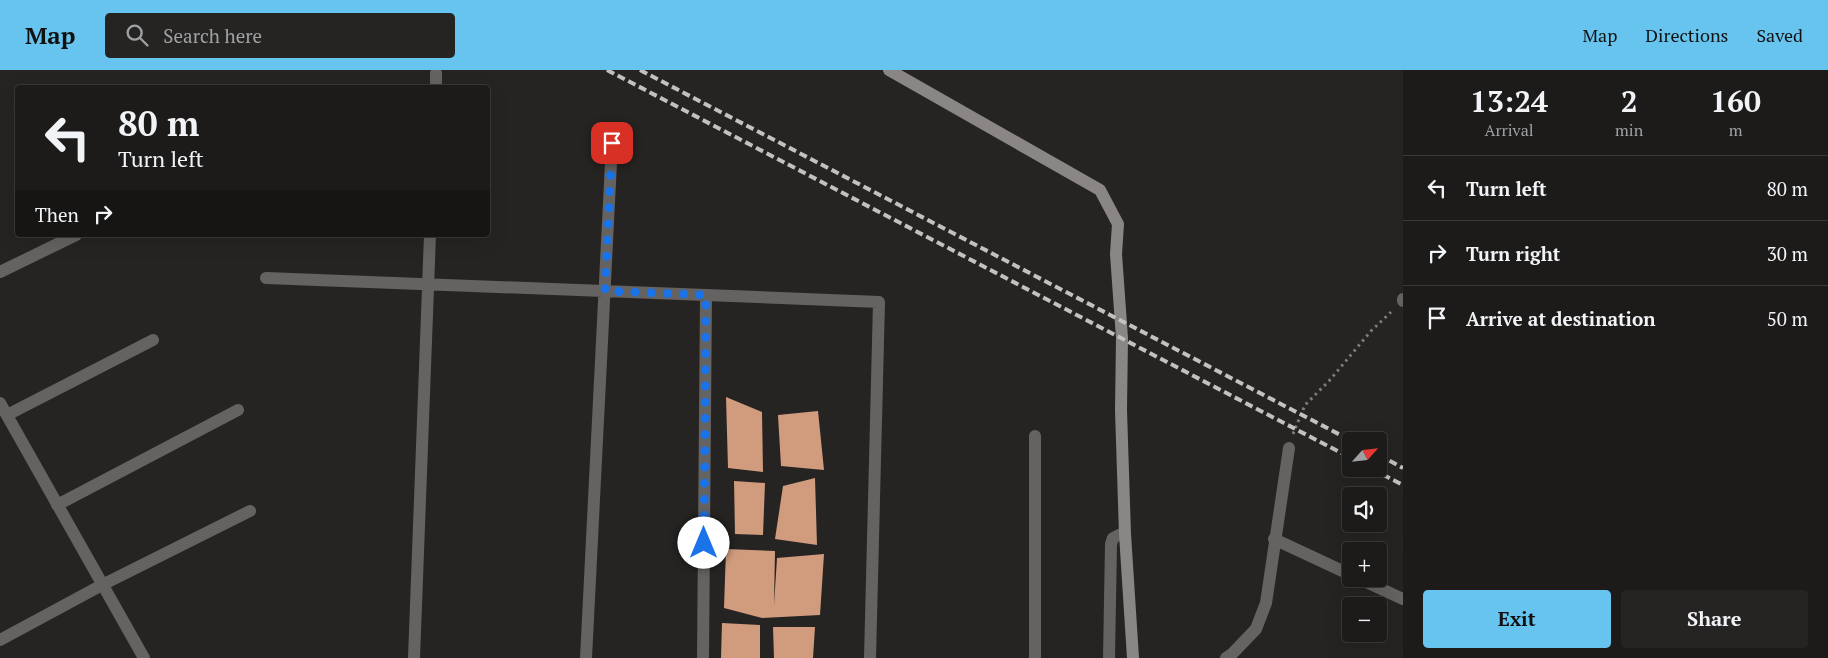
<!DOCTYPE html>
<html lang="en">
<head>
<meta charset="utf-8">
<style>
  :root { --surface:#1c1b1a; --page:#252423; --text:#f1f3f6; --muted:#a0a1a2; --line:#3a3939; --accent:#66c4ef }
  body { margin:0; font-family:"PT Serif",serif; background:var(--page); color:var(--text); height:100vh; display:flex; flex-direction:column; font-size:19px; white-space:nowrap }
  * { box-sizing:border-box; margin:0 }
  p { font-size:16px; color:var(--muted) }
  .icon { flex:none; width:28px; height:28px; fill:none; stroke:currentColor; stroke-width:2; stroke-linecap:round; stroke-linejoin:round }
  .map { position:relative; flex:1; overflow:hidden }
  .drawer { display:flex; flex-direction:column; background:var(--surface); width:425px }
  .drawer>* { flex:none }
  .guide { position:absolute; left:15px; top:15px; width:475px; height:152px; border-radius:5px; box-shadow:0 5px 20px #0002,0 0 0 1px var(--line); background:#1c1b1a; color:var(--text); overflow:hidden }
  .needle { width:32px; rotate:63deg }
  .buttons { position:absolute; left:1342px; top:362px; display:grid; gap:10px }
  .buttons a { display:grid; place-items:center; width:45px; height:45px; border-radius:5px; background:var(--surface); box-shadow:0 5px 20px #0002,0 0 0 1px var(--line); font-size:25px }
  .pin { position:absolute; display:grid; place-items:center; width:42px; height:42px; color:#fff; margin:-21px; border-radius:10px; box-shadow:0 2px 8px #0006 }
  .me { position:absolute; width:55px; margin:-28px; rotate:0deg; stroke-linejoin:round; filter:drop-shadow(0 0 4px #0008) }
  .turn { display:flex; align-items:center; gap:18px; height:105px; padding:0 20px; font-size:22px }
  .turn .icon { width:65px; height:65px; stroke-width:2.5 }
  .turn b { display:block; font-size:35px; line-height:42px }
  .then { display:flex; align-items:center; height:48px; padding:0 20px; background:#0003; gap:10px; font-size:19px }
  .eta { display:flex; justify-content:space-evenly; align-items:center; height:85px; text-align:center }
  .eta b { font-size:30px; font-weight:800; line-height:35px }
  .button { display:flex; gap:10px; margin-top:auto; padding:10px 20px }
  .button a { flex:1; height:58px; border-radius:5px; background:var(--accent); color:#111; font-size:20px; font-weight:800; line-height:58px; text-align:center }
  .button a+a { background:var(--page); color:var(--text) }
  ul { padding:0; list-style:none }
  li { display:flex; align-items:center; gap:15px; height:65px; padding:0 20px; border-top:1px solid var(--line) }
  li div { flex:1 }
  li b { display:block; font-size:19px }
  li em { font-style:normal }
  header { display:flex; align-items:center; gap:30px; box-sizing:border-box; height:70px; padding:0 25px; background:var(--accent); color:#111 }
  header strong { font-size:24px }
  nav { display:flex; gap:28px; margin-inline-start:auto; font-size:18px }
  .search { width:350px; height:45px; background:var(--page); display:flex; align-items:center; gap:12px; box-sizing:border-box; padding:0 18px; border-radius:5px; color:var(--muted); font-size:19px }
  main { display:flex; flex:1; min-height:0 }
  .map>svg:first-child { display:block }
</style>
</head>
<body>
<header>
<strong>Map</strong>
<div class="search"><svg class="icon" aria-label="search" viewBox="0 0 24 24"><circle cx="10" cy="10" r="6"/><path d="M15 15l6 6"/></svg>Search here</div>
<nav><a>Map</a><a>Directions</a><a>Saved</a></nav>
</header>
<main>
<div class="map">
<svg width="1403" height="588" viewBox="0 0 1403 588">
  <rect width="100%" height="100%" fill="#262422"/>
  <!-- building -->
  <path fill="#d19c7e" d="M726,327L762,342L763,402L728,398Z
    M818,341L824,400L781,396L778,345Z
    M815,408L817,475L775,469L783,416Z
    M734,411L765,413L763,465L735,464Z
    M726,479L775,481L774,535L777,488L824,484L820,545L762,548L724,538Z
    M722,553L760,555V588H721Z
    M773,557H815L813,588H774Z"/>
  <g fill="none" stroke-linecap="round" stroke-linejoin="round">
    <!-- path -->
    <path stroke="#7e7c7a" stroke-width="3" stroke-dasharray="2.5 4" stroke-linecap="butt" d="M1293,364L1305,335L1329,311L1371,261L1391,242"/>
    <!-- street -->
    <path stroke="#646362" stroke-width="12" d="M436,18V3
      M0,202L76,165
      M266,208L706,225L703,588
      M706,225L879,232L870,588
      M1403,231V229
      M0,333L144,588
      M7,345L153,270
      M1035,366V588
      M57,435L238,340
      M1274,469L1351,505
      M1360,509L1403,529
      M0,570L102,515L250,441
      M414,588L430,165
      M586,588L612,73
      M1109,588L1111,474L1113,468L1119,465L1125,464
      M1226,588L1232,584L1256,559L1266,533L1289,378"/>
    <!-- secondary -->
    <path stroke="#898685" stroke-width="12" d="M889,0L1100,120L1118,154L1116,184L1122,268L1121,340L1125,464L1133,588"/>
    <!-- rail -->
    <path stroke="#c3c1c0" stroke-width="4" stroke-dasharray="8 4" stroke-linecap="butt" d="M607,0L1351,388
      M640,0L1352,371
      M1379,385L1403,398
      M1372,399L1403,415"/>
  </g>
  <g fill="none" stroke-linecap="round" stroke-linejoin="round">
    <!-- route -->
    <path stroke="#1a73e8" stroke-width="9" stroke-dasharray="0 16.2" d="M612,73L605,221L706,225L704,473"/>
  </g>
</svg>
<div class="buttons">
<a><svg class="needle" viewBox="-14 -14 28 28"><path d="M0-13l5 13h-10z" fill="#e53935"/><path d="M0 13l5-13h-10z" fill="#a0a1a2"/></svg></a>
<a><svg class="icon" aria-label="sound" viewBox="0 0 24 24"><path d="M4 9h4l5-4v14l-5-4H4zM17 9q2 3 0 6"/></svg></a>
<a>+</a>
<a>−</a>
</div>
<div class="pin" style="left:612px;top:73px;background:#d93025"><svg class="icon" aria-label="arrive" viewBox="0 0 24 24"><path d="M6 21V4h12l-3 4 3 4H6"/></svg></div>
<svg class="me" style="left:704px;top:473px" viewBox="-20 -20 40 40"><circle r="19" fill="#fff"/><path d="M0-13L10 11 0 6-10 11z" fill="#1a73e8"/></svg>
<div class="guide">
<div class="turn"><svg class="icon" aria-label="left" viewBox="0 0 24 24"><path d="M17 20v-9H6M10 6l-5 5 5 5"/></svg><div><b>80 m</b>Turn left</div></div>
<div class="then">Then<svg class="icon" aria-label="right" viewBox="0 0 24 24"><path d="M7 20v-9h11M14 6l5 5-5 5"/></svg></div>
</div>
</div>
<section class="drawer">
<div class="eta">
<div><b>13:24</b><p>Arrival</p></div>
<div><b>2</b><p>min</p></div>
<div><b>160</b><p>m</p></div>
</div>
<ul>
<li><svg class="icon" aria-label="left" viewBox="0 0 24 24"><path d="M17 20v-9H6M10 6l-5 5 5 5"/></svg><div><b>Turn left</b></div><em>80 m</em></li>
<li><svg class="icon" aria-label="right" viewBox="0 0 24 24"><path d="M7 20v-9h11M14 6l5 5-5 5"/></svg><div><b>Turn right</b></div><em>30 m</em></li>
<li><svg class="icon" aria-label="arrive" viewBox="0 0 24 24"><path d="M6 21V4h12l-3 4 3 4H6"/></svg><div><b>Arrive at destination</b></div><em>50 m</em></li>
</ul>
<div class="button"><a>Exit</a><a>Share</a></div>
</section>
</main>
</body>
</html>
